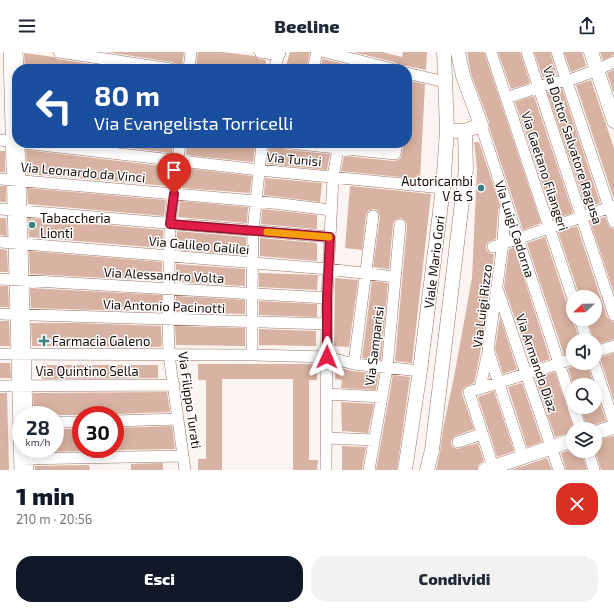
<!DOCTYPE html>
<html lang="it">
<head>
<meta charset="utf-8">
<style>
  :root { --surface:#fff; --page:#f2f2f3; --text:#1f2937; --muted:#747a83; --accent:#111827 }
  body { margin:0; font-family:"Exo 2",sans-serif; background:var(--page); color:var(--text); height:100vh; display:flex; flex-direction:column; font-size:15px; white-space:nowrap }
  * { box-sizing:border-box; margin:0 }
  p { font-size:13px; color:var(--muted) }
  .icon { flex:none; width:22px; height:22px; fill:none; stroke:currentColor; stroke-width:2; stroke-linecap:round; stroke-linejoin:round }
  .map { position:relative; height:418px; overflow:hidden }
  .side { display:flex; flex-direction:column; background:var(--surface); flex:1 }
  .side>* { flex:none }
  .guide { position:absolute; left:12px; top:12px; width:400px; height:84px; border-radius:16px; box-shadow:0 2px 10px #0003; background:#1a4fa0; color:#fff; overflow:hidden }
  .needle { width:26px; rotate:248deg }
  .buttons { position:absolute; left:566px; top:238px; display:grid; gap:8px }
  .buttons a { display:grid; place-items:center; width:36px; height:36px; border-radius:50%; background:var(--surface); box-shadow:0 2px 10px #0003; font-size:20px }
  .speed { position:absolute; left:12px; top:354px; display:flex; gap:8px; font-size:20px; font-weight:700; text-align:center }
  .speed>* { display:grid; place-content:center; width:52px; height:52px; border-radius:50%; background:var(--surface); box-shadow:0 2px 10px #0003; line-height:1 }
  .speed small { font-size:10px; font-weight:400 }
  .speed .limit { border:6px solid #d22; background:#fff; color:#111 }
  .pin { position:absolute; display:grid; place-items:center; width:34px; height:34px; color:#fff; margin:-41px -17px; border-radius:50% 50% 50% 0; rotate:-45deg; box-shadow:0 0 4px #0007 }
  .pin .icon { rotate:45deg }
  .me { position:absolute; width:44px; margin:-22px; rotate:1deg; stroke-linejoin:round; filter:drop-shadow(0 0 3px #0008) }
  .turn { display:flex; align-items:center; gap:14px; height:84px; padding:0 16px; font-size:18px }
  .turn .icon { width:52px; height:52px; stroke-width:2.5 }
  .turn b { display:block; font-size:28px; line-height:34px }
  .round { display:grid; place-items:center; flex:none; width:42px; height:42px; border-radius:16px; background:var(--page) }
  .headline { display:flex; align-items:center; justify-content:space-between; height:68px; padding:0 16px }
  h1 { font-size:24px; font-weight:800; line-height:30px; color:var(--accent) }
  .action { display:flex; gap:8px; margin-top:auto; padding:8px 16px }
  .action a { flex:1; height:46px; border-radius:16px; background:var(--accent); color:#fff; font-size:16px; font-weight:800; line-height:46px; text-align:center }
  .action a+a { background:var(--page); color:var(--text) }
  header { display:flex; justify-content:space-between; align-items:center; height:52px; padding:0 16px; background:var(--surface); font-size:18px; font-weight:800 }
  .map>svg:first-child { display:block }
</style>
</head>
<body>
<header><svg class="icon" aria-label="menu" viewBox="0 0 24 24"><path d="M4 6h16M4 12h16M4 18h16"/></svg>Beeline<svg class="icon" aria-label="share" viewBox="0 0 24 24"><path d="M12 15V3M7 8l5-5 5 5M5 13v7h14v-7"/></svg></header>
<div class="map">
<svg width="614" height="418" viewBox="0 0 614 418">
  <rect width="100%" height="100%" fill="#fcf4f1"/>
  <!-- building -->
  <path fill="#d8b2a2" d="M106,0H184L182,13L176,12L172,10Z
    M198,0H222L255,4L259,7L266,8L265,17H207L196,15Z
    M290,0H310L306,17H285Z
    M353,0H382L402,5L403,0H427L426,18L408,14H405L401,17H399L397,12L394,10Z
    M467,0H484L541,171L523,178L489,75V70L471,22Z
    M498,0H520L530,31L511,37Z
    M534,0H550L557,23H552L543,26Z
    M564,0H582L586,14L571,20Z
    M600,0H614V3L603,8Z
    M24,1L54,5L58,7L124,17H25Z
    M323,6V7L364,17H320Z
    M614,18V39H613L607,21Z
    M591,28L614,96V147L576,33Z
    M409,29L425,32L420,127L341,119L344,104L394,109L398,108L401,106L404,91H407V45Z
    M562,36L600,151L586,156L547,40L555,37Z
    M534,44L573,161L554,167L515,50Z
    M474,90H479L500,153L498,157L496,187L488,190L486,194V197L488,200L491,202H494L480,302L474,331L464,335L462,339V342L474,377L455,384L453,386L451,389V392L453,395L457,397L478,391L484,409L478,413L477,418H436L440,400L443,377L454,325L472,226L477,116Z
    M85,91H173L172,101Z
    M187,91H240L255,93L253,110L186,103Z
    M357,91H390L389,94Z
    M269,92L283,94L285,97L288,98L330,102L327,118L267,112Z
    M26,98L170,115L168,134L27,122Z
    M0,99H5V120H0Z
    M184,116L252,124L250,141L182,136Z
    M265,126L322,131L320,150L264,143Z
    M0,134H6V150H0Z
    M350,134L431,142L412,311L395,309L407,174L406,170L404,168L401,166L397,167L394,169L393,172L389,217L373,215L380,165L379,161L377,158L374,157L370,158L368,159L366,163L362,198L345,196Z
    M27,136L166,148L164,164L28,152Z
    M180,149L248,155L247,171L178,165Z
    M262,157L317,163V177L261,172Z
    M605,165L609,175L614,177V241L590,169Z
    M0,166H6L7,184L0,183Z
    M28,166L163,178L162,196L29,185Z
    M577,174L607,265L610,268L614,270V287L595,293V289H594L587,267H595V245H580L558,180Z
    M177,179L246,185V203L176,198Z
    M545,185L566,249L570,253L573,262V269L580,289H573V300L564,303L527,191Z
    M260,186L317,191V209L260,204Z
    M514,195L550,307L531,313L504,235L509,197Z
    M0,197L7,198L8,220H0Z
    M29,199L162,210V229L30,222Z
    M176,212L245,217V234L176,230Z
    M259,221L318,223L317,238L259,235Z
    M335,226L358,228L349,295L334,294Z
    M372,229L388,231L381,308L362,306Z
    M0,234H8L9,255H0Z
    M30,236L162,243L161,260L31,256Z
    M176,244L245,248V262L175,260Z
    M259,249L317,252V265L259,263Z
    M500,265L517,317L503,322L495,297Z
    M0,269H9L10,294H0Z
    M31,271H74L161,274L162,293H161V295L32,294Z
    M175,274L245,276V294L176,293Z
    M259,277L316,279V294L259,293Z
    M614,301V349L601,309L599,306Z
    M0,311H10L11,326H0Z
    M579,311H587L594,333H573L568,316L575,314Z
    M198,312H317V328H309V408H318L317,418H293V327H222V418H198V407H206V328H198Z
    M42,313H158V326L42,327Z
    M336,315L353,319L379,322L376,338L341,336L342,328L335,327Z
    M555,320L574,377L573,380L555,385L535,326Z
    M393,323L410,325L397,418H376Z
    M522,331L542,390L527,395L508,335Z
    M595,336L606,369L592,373L588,377L580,355H595Z
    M494,339L514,399L497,405L478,345Z
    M167,340L170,360L87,363H34L33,341Z
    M0,341H7L9,418H0Z
    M341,350L374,352L368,381L342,379Z
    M172,374L175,397L115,398V376Z
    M55,377H81V397H89V399L34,400V397H55Z
    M614,384V418H601L595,398V389Z
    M342,394L366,395L362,418H342Z
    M573,397V399H581L587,418H566L561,401Z
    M547,406L552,418H511Z
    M163,411V418H131V412Z
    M89,413L90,418H35V414Z"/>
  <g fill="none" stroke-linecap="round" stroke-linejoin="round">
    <defs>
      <path id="minor" d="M9,0L20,418
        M17,0L18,17
        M59,0L171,17
        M260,0L279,3
        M325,0L392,17
        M491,0L573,247
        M527,0L614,263
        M557,0L614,170
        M189,17L191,0
        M274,17L280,0
        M313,17L317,0
        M407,21L445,30
        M506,46L554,30L567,29L597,18L614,10
        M481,73L573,354
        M0,88L17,90
        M19,91L27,363
        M24,91L259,118L443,136
        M180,91L170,172L168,268L169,303L185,418
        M289,91L395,102L397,91
        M0,127L256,149L331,158
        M0,157L330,185
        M505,157L503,191L488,298L523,405
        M0,190L328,217L395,225
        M493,195L614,154
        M0,227L327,246
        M498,239L559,418
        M0,262L327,272
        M580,267L587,289
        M595,300L614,294
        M0,302L252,303L327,305L354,312L420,319
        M252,303V242L253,179L262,91
        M594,311L614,371
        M354,312L373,164
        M0,334L174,333
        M480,336L488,300
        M327,342L382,345
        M573,355L581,377
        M115,369L178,367
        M55,370H81
        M327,386L374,388
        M458,390L482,382
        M27,397L28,418
        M588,399L594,418
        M20,407L183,404
        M493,415L469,340L573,307
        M326,418L327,246L333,125L339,91
        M369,418L387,316L400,173"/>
      <path id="tertiary" d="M591,0L614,69
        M455,79H465L481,73L463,24L458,0
        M595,381L614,375
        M405,418L420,319L443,136L447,78L444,0
        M427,418L432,398L466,117L465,79
        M485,418L573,388"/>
    </defs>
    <!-- minor casing -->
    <use href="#minor" stroke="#997667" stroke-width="12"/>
    <!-- tertiary casing -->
    <use href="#tertiary" stroke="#997667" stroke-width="15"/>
    <!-- minor -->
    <use href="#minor" stroke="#fff" stroke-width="11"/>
    <!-- tertiary -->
    <use href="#tertiary" stroke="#fff" stroke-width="14"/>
  </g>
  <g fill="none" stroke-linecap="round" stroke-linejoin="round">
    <defs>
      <path id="route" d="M174,142L170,172L330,185L327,246V305"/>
    </defs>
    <!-- route casing -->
    <use href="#route" stroke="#92132f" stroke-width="10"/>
    <!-- route -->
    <use href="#route" stroke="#e11d48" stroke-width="7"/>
    <!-- slow -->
    <path stroke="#f59e0b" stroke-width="7" d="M267,180L329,185"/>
  </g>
  <!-- markers -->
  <g fill="#398183" stroke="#fff" stroke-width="1.5">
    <circle cx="481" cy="136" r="4"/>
    <circle cx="32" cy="173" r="4"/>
    <path d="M42 283h4v4h4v4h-4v4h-4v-4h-4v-4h4z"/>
  </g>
  <g text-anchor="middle" stroke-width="3" stroke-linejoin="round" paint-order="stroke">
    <!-- street labels -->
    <g font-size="13" fill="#160a05" stroke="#fff">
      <text transform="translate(573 93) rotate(72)" y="5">Via Dottor Salvatore Ragusa</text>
      <text transform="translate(294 107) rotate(5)" y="5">Via Tunisi</text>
      <text transform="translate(545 119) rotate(72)" y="5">Via Gaetano Filangeri</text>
      <text transform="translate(83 120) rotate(5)" y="5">Via Leonardo da Vinci</text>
      <text transform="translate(515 177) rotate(72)" y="5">Via Luigi Cadorna</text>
      <text transform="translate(199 193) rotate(5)" y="5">Via Galileo Galilei</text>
      <text transform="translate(434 210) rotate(-83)" y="5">Viale Mario Gori</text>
      <text transform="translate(164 223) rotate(3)" y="5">Via Alessandro Volta</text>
      <text transform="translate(164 254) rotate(2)" y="5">Via Antonio Pacinotti</text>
      <text transform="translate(482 254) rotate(-83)" y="5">Via Luigi Rizzo</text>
      <text transform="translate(374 294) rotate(-83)" y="5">Via Samparisi</text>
      <text transform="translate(537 311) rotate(71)" y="5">Via Armando Diaz</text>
      <text x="87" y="324">Via Quintino Sella</text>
      <text transform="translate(190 348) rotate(82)" y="5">Via Filippo Turati</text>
    </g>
    <!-- poi labels -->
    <g font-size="13" fill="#160a05" stroke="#fff" text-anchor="start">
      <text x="473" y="134" text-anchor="end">Autoricambi<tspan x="473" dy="15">V &amp; S</tspan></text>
      <text x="40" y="171">Tabaccheria<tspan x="40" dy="15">Lionti</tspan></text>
      <text x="52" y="294">Farmacia Galeno</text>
    </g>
  </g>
</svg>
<div class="buttons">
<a><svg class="needle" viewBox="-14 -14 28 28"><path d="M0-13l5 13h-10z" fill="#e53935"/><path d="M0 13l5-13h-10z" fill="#747a83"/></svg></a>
<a><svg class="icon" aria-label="sound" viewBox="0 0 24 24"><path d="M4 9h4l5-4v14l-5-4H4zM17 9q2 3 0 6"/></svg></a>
<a><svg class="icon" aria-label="search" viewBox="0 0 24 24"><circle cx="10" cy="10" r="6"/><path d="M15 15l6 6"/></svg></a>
<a><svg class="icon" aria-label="layers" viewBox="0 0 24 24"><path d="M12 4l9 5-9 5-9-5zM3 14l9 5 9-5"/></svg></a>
</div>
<div class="speed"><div>28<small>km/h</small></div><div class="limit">30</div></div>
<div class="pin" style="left:174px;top:142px;background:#d93025"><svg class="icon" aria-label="arrive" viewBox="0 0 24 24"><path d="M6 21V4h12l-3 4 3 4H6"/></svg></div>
<svg class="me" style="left:327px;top:305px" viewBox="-20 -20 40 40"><path d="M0-17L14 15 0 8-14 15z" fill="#e11d48" stroke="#fff" stroke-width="4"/></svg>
<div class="guide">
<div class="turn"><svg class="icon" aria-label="left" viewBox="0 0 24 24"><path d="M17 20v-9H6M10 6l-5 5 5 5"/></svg><div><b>80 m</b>Via Evangelista Torricelli</div></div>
</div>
</div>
<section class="side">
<div class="headline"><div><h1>1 min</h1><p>210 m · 20:56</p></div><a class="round" style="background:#d93025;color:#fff"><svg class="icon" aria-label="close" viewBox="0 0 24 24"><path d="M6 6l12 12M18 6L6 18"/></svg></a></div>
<div class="action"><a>Esci</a><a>Condividi</a></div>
</section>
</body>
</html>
